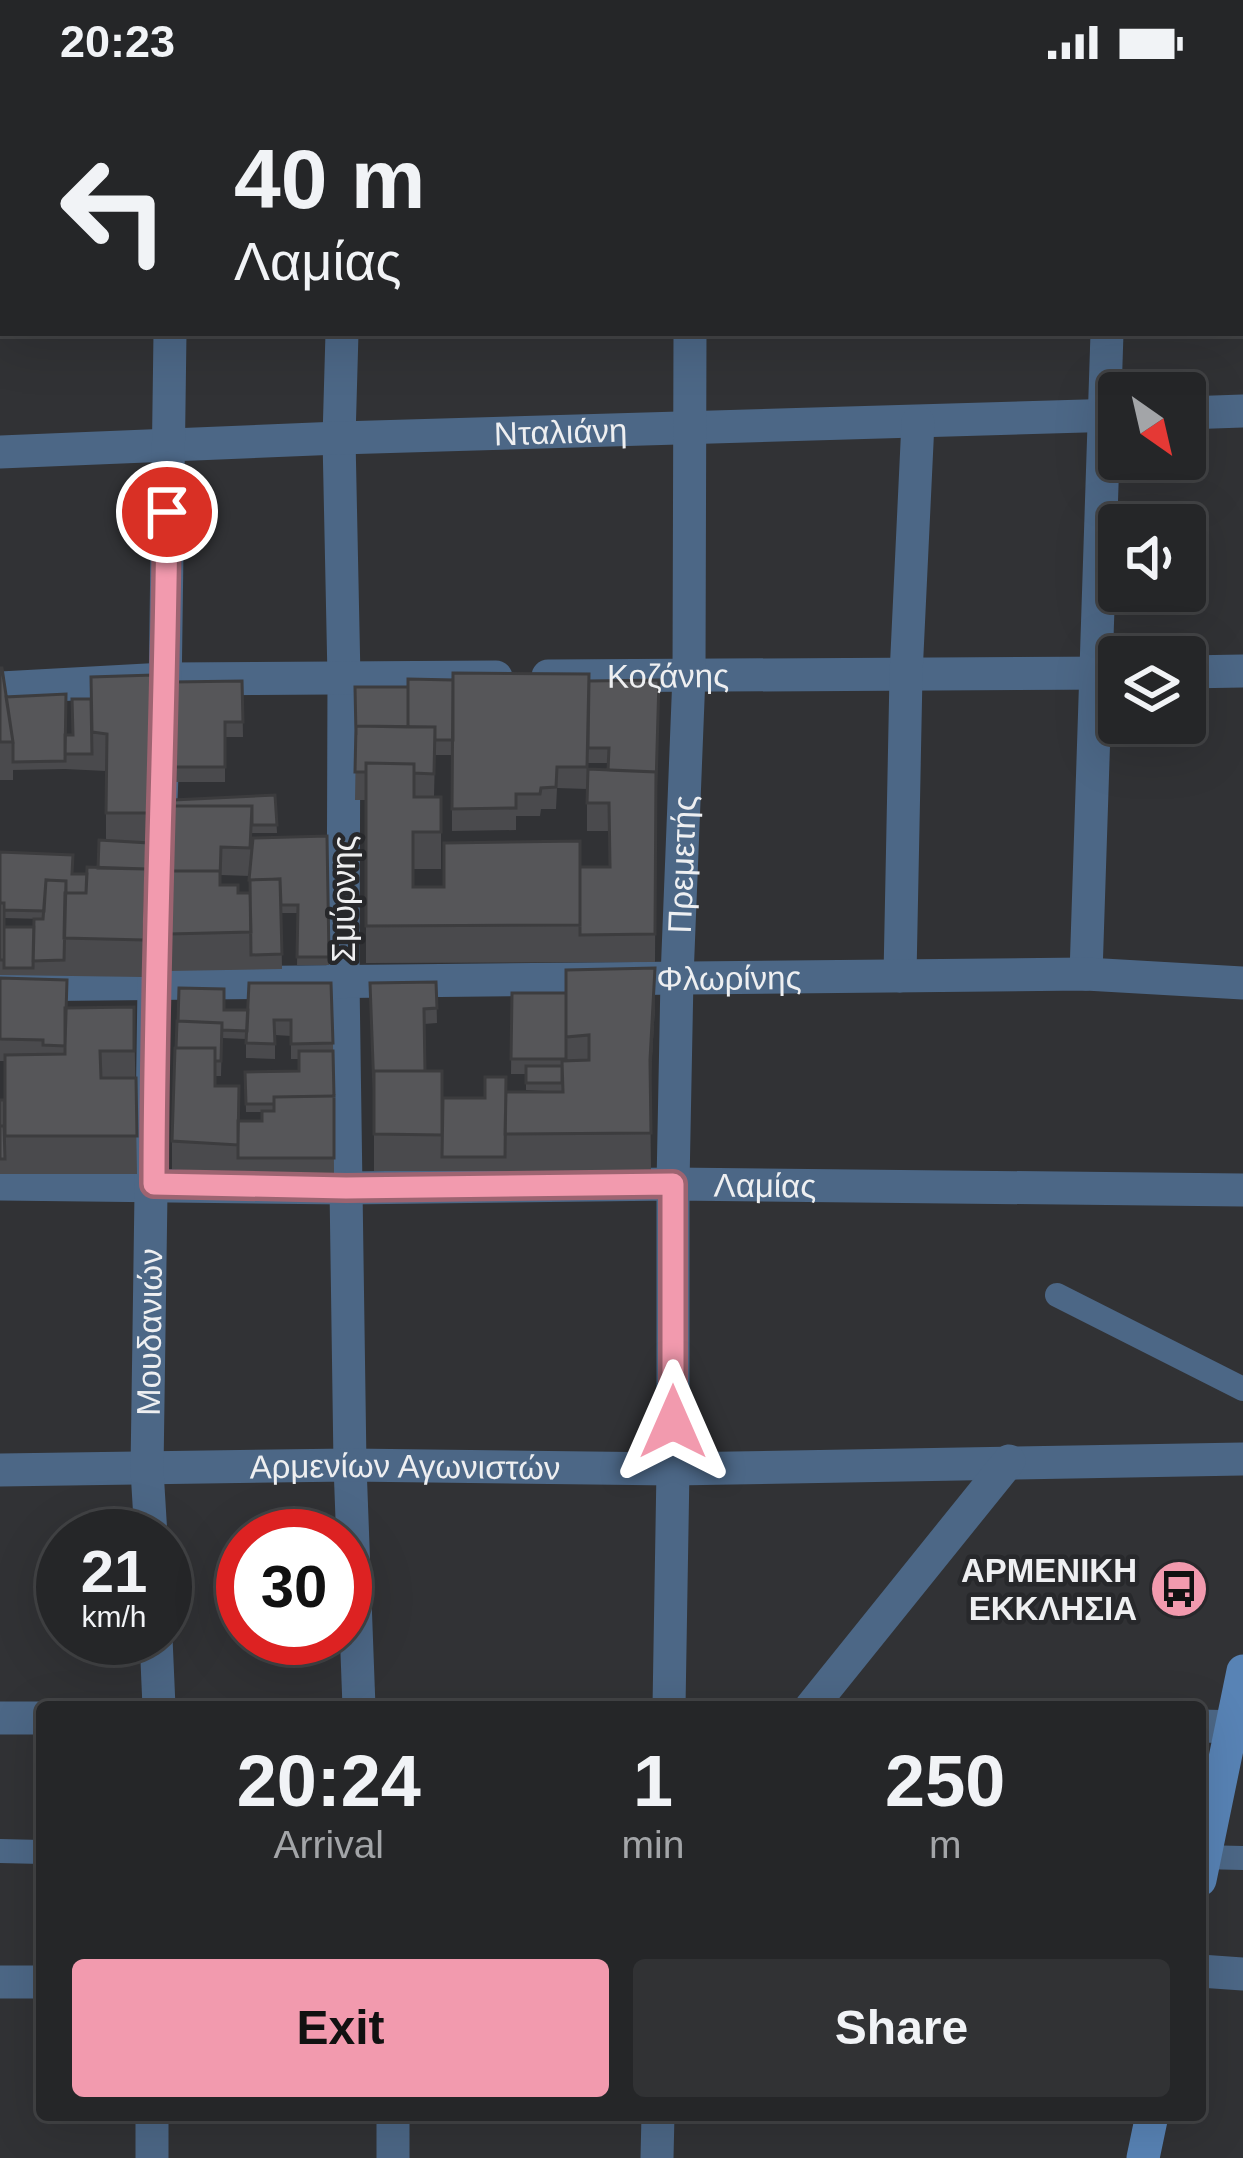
<!DOCTYPE html>
<html lang="en">
<head>
<meta charset="utf-8">
<style>
  :root { --surface:#252628; --page:#313234; --text:#f1f3f6; --muted:#a3a5a8; --line:#424345; --accent:#f29aae }
  body { margin:0; font-family:Arial,sans-serif; background:var(--page); color:var(--text); height:100vh; display:flex; flex-direction:column; font-size:45px; white-space:nowrap }
  * { box-sizing:border-box; margin:0 }
  p { font-size:39px; color:var(--muted) }
  .icon { flex:none; width:66px; height:66px; fill:none; stroke:currentColor; stroke-width:2; stroke-linecap:round; stroke-linejoin:round }
  .map { position:relative; flex:1; overflow:hidden }
  .details { position:absolute; left:36px; top:1617px; width:1170px; height:420px; display:flex; flex-direction:column; background:var(--surface); border-radius:12px; box-shadow:0 12px 48px #0002,0 0 0 3px var(--line) }
  .details>* { flex:none }
  .guide { position:absolute; left:0px; top:0px; width:1245px; height:252px; box-shadow:0 12px 48px #0002,0 0 0 3px var(--line); background:#252628; color:var(--text); overflow:hidden }
  .needle { width:78px; rotate:146deg }
  .controls { position:absolute; left:1098px; top:288px; display:grid; gap:24px }
  .controls a { display:grid; place-items:center; width:108px; height:108px; border-radius:12px; background:var(--surface); box-shadow:0 12px 48px #0002,0 0 0 3px var(--line); font-size:60px }
  .speed { position:absolute; left:36px; top:1425px; display:flex; gap:24px; font-size:60px; font-weight:700; text-align:center }
  .speed>* { display:grid; place-content:center; width:156px; height:156px; border-radius:50%; background:var(--surface); box-shadow:0 12px 48px #0002,0 0 0 3px var(--line); line-height:1 }
  .speed small { font-size:30px; font-weight:400 }
  .speed .limit { border:18px solid #d22; background:#fff; color:#111 }
  .pin { position:absolute; display:grid; place-items:center; width:102px; height:102px; color:#fff; margin:-51px; border:6px solid #fff; border-radius:50%; box-shadow:0 3px 12px #0007 }
  .me { position:absolute; width:132px; margin:-66px; rotate:0deg; stroke-linejoin:round; filter:drop-shadow(0 0 9px #0008) }
  .turn { display:flex; align-items:center; gap:42px; height:252px; padding:0 36px; font-size:54px }
  .turn .icon { width:156px; height:156px; stroke-width:2.5 }
  .turn b { display:block; font-size:84px; line-height:102px }
  .eta { display:flex; justify-content:space-evenly; align-items:center; height:204px; text-align:center }
  .eta b { font-size:72px; font-weight:800; line-height:84px }
  .primary-button { display:flex; gap:24px; margin-top:auto; padding:24px 36px }
  .primary-button a { flex:1; height:138px; border-radius:12px; background:var(--accent); color:#111; font-size:48px; font-weight:800; line-height:138px; text-align:center }
  .primary-button a+a { background:var(--page); color:var(--text) }
  .status { display:flex; justify-content:space-between; align-items:center; height:84px; padding:0 60px; background:var(--surface); direction:ltr }
  .status svg { height:33px; fill:currentColor }
  .map>svg:first-child { display:block }
</style>
</head>
<body>
<div class="status"><b>20:23</b><svg viewBox="0 0 49 12"><path d="M0 12V9h3v3zM5 12V6h3v6zM10 12V3h3v9zM15 12V0h3v12zM26 1h20v11H26zM47 4h2v5h-2z"/></svg></div>
<div class="map">
<svg width="1243" height="2074" viewBox="0 0 1243 2074">
  <rect width="100%" height="100%" fill="#313235"/>
  <g fill="none" stroke-linecap="round" stroke-linejoin="round">
    <!-- service -->
    <path stroke="#4c6786" stroke-width="24" d="M1057,1211L1243,1305
      M0,1767L42,1768
      M1200,1773L1243,1774"/>
    <!-- minor -->
    <g stroke="#4c6786" stroke-width="33">
      <path d="M332,0V3"/>
      <path d="M0,2L52,0"/>
      <path d="M116,3L118,0"/>
      <path d="M179,3V0"/>
      <path d="M695,3V0"/>
      <path d="M1115,3V0"/>
      <path d="M0,163L3,159"/>
      <path d="M1242,196H1243"/>
      <path d="M0,230H3"/>
      <path d="M342,249L339,354L344,594L343,896L350,1381L359,1623"/>
      <path d="M1185,329L1243,327"/>
      <path id="s1" d="M0,368L339,354L1119,331"/>
      <path d="M1185,588L1243,587"/>
      <path id="s2" d="M548,592L1119,589"/>
      <path d="M0,604L165,595L496,593"/>
      <path d="M1086,890L1107,249"/>
      <path d="M900,892L906,591L918,338"/>
      <path id="s3" d="M0,901L1086,890L1243,899"/>
      <path id="s4" d="M0,1100L346,1104L673,1100L1243,1106"/>
      <path id="s5" d="M0,1386L350,1381L673,1385L1243,1375"/>
      <path id="s6" d="M151,1452L147,1386L154,901L165,612L170,249"/>
      <path d="M156,1554L159,1623"/>
      <path id="s7" d="M669,1623L673,1385V1100L677,894L689,591L690,249"/>
      <path d="M811,1623L1009,1377"/>
      <path d="M0,1634H42"/>
      <path d="M1200,1642L1243,1643"/>
      <path d="M1200,1887L1243,1890"/>
      <path d="M0,1898H42"/>
      <path d="M393,2031V2074"/>
      <path d="M152,2074V2031"/>
      <path d="M657,2074L658,2031"/>
    </g>
    <!-- secondary -->
    <path stroke="#5883b5" stroke-width="33" d="M1200,1796L1243,1587
      M1143,2074L1152,2031"/>
  </g>
  <!-- wall -->
  <path fill="#4a4a4d" fill-rule="evenodd" d="M0,584L6,613L65,651H73L153,628L144,893L0,891V768L72,790H87L98,784L106,757V687L65,685L13,686V696H0ZM4,834L43,835L34,843H4Z
    M242,597L243,653H225V698H173V598Z
    M589,597L656,716L655,878L366,879V716H355L356,655L408,603ZM588,648V679H608V686L588,693ZM435,671H452V747L516,746V732H540L541,725H556L557,704L587,705V747H609L610,783H580L444,803H413V785H441V713H434Z
    M275,711L277,749H252L251,782L327,752L329,881H297L298,829H281L282,885L169,887L170,787ZM221,791L250,792V809H238L220,801Z
    M0,894L67,924L134,923L137,1090H0V1016H4L5,977H0Z
    M436,898L437,939L424,940L425,987H442V1056L485,1014L506,1008H562L526,1006V990H511L512,909L655,922L650,1006L651,1087H374V1022Z
    M249,899L333,959L334,1089H238L172,1085V1057L224,926H248ZM275,951L291,952V975H299V987L245,988L246,1028H262V1037H239L215,1002V992H221L222,954L246,955V974L275,975Z"/>
  <!-- shaded-wall -->
  <path fill="#3c3c3e" d="M153,591L149,767L144,893L146,785L149,760Z
    M655,884V922L650,1013V976Z"/>
  <!-- building -->
  <path fill="#565659" stroke="#3c3c3e" stroke-width="3" d="M0,584H2L13,658H0Z
    M453,589L589,590L587,683H557L556,703L541,704L540,710H516V724L452,725Z
    M153,591L149,729H106L107,650L92,648L91,593Z
    M408,595L453,596V656H435V643H408Z
    M659,596L656,701V688L608,686L609,664H588L589,597Z
    M242,597L243,638H225V683H173V598Z
    M355,603H408V643L356,642V651Z
    M66,610L65,677L13,678V658L6,613Z
    M72,615H91L92,670H65V651H73Z
    M356,642L435,643L434,690L414,689V680L366,679V688H355Z
    M366,679L414,680V713H441V748H413V803H444V759L580,757V841L366,842Z
    M588,685L656,688L655,850L580,851V783H610L609,719H587Z
    M275,711L277,741H252V722H172L173,716Z
    M171,722H252L250,764L221,763L220,795V787H170Z
    M327,752L329,873H297L298,821H281L280,795L249,796L253,754Z
    M99,756L149,759L146,815V785L98,784Z
    M0,768L73,771L72,790H87L86,809H66V797L46,796L44,827L4,826V819H0Z
    M87,783L146,785L144,856L64,854L65,809H86Z
    M170,787H220V801H238V809H250L251,848L169,850Z
    M280,795L282,870L251,871L250,796Z
    M46,796L66,797L64,876L33,877L34,835H43Z
    M0,819H4V876H0Z
    M4,843H34L33,884H4Z
    M655,884L650,976L651,1049L505,1050L506,1008H563L562,977L589,976V951L566,953V886Z
    M0,894L67,896L65,962L43,961V956L0,955Z
    M436,898L437,924L424,925L425,987H374V1007L370,899Z
    M249,899H331L333,959L291,960V936H274L275,960L246,959Z
    M179,904L224,905V926H248L247,947L222,946V939L178,937Z
    M512,909H566V975H511Z
    M134,923V967H100L101,994H136L137,1052H5V971L65,970V924Z
    M177,937L222,939L221,977H215V964H176Z
    M175,964H215V1002H239L238,1061L172,1057Z
    M299,967H333L334,1012L274,1013V1020H246L245,988L299,987Z
    M526,982H562V999H526Z
    M374,987H442V1051L374,1050Z
    M485,993H506L505,1073H442L443,1014H485Z
    M334,1012V1074H238V1037H262V1027H274V1013Z
    M0,1016H4V1045V1042H0Z
    M0,1042H4L5,1075H0Z"/>
  <g fill="none" stroke-linecap="round" stroke-linejoin="round">
    <defs>
      <path id="route" d="M167,428C165,652 154,876 154,1100L346,1104L673,1100V1338"/>
    </defs>
    <!-- route casing -->
    <use href="#route" stroke="#9d6471" stroke-width="30"/>
    <!-- route -->
    <use href="#route" stroke="#f29aae" stroke-width="21"/>
  </g>
  <!-- icons -->
  <defs>
    <symbol id="bus-disc" viewBox="-11 -11 22 22"><circle r="9.5" fill="#f29aae" stroke="#27282b"/><path d="M-5-6H5V4H4V6H2V4H-2V6H-4V4H-5ZM-3.5-4V0h7V-4ZM-3.5 1.2v1.5H-2V1.2ZM2 1.2v1.5H3.5V1.2Z" fill="#111"/></symbol>
  </defs>
  <g fill-rule="evenodd">
    <use href="#bus-disc" x="1146" y="1472" width="66" height="66"/>
  </g>
  <g text-anchor="middle" stroke-width="9" stroke-linejoin="round" paint-order="stroke">
    <!-- street labels -->
    <g font-size="33" fill="#eeeff1" stroke="#27282b">
      <text dy="12" stroke="none"><textPath href="#s1" startOffset="561">Νταλιάνη</textPath></text>
      <text dy="12" stroke="none"><textPath href="#s2" startOffset="120">Κοζάνης</textPath></text>
      <text dy="12" stroke="none"><textPath href="#s7" startOffset="843">Πρεμετής</textPath></text>
      <text transform="translate(343 815) rotate(-90)" y="12">Σμύρνης</text>
      <text dy="12" stroke="none"><textPath href="#s3" startOffset="729">Φλωρίνης</textPath></text>
      <text dy="12" stroke="none"><textPath href="#s4" startOffset="765">Λαμίας</textPath></text>
      <text dy="12" stroke="none"><textPath href="#s6" startOffset="204">Μουδανιών</textPath></text>
      <text dy="12" stroke="none"><textPath href="#s5" startOffset="405">Αρμενίων Αγωνιστών</textPath></text>
    </g>
    <!-- poi labels -->
    <g font-size="33" font-weight="bold" fill="#eeeff1" stroke="#27282b" text-anchor="end">
      <text x="1137" y="1498">ΑΡΜΕΝΙΚΗ<tspan x="1137" dy="38">ΕΚΚΛΗΣΙΑ</tspan></text>
    </g>
  </g>
</svg>
<div class="controls">
<a><svg class="needle" viewBox="-14 -14 28 28"><path d="M0-13l5 13h-10z" fill="#e53935"/><path d="M0 13l5-13h-10z" fill="#a3a5a8"/></svg></a>
<a><svg class="icon" aria-label="sound" viewBox="0 0 24 24"><path d="M4 9h4l5-4v14l-5-4H4zM17 9q2 3 0 6"/></svg></a>
<a><svg class="icon" aria-label="layers" viewBox="0 0 24 24"><path d="M12 4l9 5-9 5-9-5zM3 14l9 5 9-5"/></svg></a>
</div>
<div class="speed"><div>21<small>km/h</small></div><div class="limit">30</div></div>
<div class="pin" style="left:167px;top:428px;background:#d93025"><svg class="icon" aria-label="arrive" viewBox="0 0 24 24"><path d="M6 21V4h12l-3 4 3 4H6"/></svg></div>
<svg class="me" style="left:673px;top:1338px" viewBox="-20 -20 40 40"><path d="M0-17L14 15 0 8-14 15z" fill="#f29aae" stroke="#fff" stroke-width="4"/></svg>
<div class="guide">
<div class="turn"><svg class="icon" aria-label="left" viewBox="0 0 24 24"><path d="M17 20v-9H6M10 6l-5 5 5 5"/></svg><div><b>40 m</b>Λαμίας</div></div>
</div>
<section class="details">
<div class="eta">
<div><b>20:24</b><p>Arrival</p></div>
<div><b>1</b><p>min</p></div>
<div><b>250</b><p>m</p></div>
</div>
<div class="primary-button"><a>Exit</a><a>Share</a></div>
</section>
</div>
</body>
</html>
